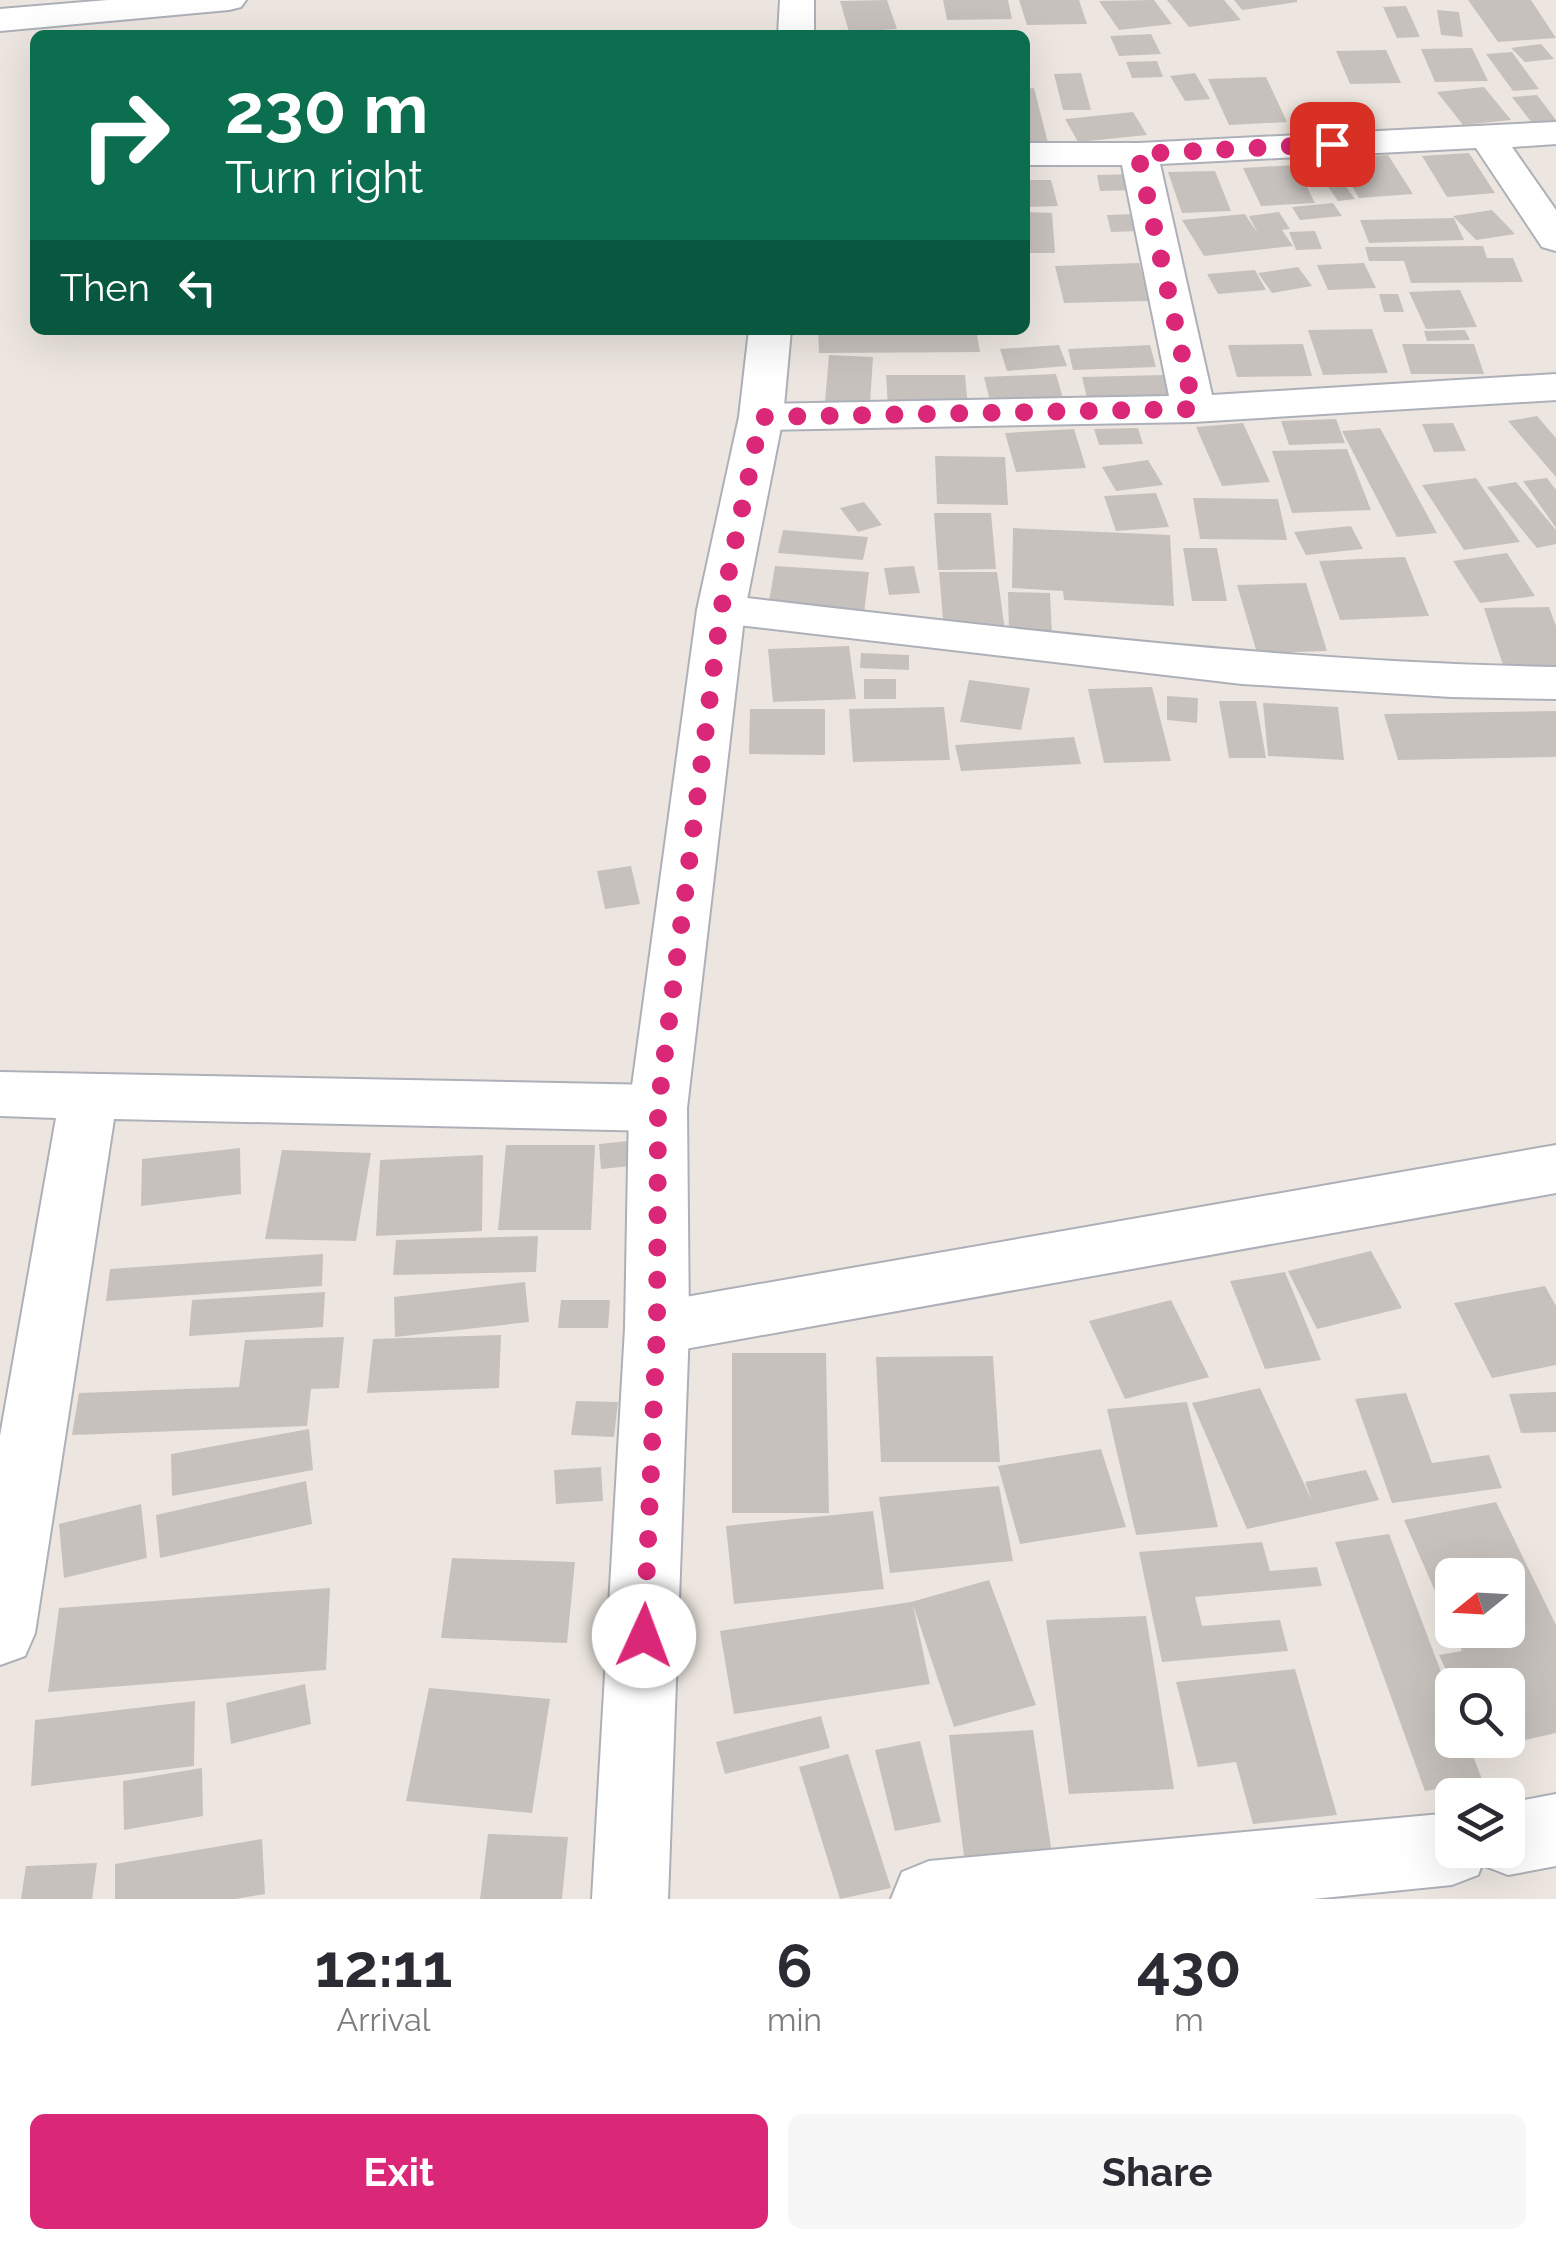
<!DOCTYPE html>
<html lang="en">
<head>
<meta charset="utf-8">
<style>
  :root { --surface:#fff; --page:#f7f7f7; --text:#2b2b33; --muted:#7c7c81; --accent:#db2777 }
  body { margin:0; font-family:Raleway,sans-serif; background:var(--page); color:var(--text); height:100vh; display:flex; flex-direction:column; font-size:38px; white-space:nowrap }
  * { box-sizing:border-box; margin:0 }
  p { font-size:32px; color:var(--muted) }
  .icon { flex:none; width:55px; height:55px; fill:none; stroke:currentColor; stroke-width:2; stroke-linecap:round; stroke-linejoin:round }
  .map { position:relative; height:1899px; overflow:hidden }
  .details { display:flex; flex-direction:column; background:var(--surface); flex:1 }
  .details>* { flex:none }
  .hud { position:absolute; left:30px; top:30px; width:1000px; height:305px; border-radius:15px; box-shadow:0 10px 40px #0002; background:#0b6e4f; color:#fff; overflow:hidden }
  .needle { width:65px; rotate:252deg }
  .controls { position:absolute; left:1435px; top:1558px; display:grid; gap:20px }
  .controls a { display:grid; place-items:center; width:90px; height:90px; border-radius:15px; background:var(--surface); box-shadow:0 10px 40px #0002; font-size:50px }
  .pin { position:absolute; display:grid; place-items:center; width:85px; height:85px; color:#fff; margin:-42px; border-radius:20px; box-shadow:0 5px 15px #0006 }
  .me { position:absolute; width:110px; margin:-55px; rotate:2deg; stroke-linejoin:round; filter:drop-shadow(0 0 8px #0008) }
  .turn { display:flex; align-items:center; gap:35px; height:210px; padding:0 30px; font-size:45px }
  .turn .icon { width:130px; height:130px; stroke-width:2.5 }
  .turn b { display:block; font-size:70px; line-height:85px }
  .then { display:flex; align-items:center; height:95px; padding:0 30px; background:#0003; gap:20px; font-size:38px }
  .eta { display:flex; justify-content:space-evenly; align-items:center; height:170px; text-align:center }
  .eta b { font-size:60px; font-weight:700; line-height:70px }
  .button { display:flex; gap:20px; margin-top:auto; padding:20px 30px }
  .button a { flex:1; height:115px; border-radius:15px; background:var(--accent); color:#fff; font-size:40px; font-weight:700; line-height:115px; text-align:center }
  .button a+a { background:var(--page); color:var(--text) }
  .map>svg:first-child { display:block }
</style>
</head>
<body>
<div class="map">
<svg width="1556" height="1899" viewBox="0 0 1556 1899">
  <rect width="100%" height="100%" fill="#ede6e0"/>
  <!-- building -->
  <path fill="#c6c1bc" d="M887,0L897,29L849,32L840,1Z
    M943,0H1008L1012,19L947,20Z
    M1019,0H1079L1087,24L1027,25Z
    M1154,0L1172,24L1119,30L1099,1Z
    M1167,0H1224L1241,20L1189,27Z
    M1234,0H1297V2L1242,10Z
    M1468,0H1531L1556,38L1498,42Z
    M1406,6L1420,37L1397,38L1383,7Z
    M1437,10L1459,12L1463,37L1441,35Z
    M1151,34L1161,54L1119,56L1110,36Z
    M1541,44L1554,59L1525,62L1511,48Z
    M1472,48L1488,81L1435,82L1421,49Z
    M1386,50L1401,83L1350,84L1336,51Z
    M1512,52L1539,89L1513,91L1486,54Z
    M1157,61L1163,77L1132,78L1126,62Z
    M1081,73L1091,110H1063L1054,74Z
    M1195,73L1210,99L1185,101L1170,76Z
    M1266,77L1287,122L1229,125L1208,79Z
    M1484,87L1511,120L1463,125L1437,92Z
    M1034,88L1048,143H1025V89Z
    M1537,95L1556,120V121L1532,123L1512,97Z
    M1133,112L1147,135L1078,142L1065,119Z
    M1469,153L1495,193L1447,197L1422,156Z
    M1388,155L1413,194L1359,198L1336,159Z
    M1296,165L1315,203L1261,206L1243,168Z
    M1215,171L1231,211L1182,213L1168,172Z
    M1136,174L1140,190L1100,191L1097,175Z
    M1025,180H1051L1058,206L1025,207Z
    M1343,183L1355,199L1338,201L1327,185Z
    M1333,203L1342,216L1300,220L1292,207Z
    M1492,210L1515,234L1476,240L1453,216Z
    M1025,212L1052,213L1055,253H1029Z
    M1279,212L1290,229L1282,230L1293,246L1204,256L1182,220L1245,214L1258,234L1249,216Z
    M1135,214L1139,231L1111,232L1107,215Z
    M1454,218L1464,240L1369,243L1360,220Z
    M1315,231L1322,249L1296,250L1289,232Z
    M1483,246L1487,258H1513L1523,282L1411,283L1404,261H1369L1365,247Z
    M1139,263L1150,301L1064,303L1055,266Z
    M1364,263L1376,288L1328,290L1317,265Z
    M1298,267L1312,286L1272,293L1258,273Z
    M1255,270L1266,290L1218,294L1207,274Z
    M1460,290L1477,327L1426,329L1409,292Z
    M1379,294H1398L1404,312H1384Z
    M1372,329L1388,373L1323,375L1308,330Z
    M818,330H976L980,352L819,353Z
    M1465,330L1470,340L1427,341L1424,331Z
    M1303,344L1312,376L1237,377L1228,345Z
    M1402,344H1474L1484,374H1411Z
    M1059,345L1067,366L1007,371L1000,349Z
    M1150,345L1156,367L1073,370L1068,349Z
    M829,355L873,357L870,404L825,402Z
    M1056,374L1064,402L991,405L984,377Z
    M886,375H965L968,407H888Z
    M1163,375L1169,397L1087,398L1082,377Z
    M1537,416L1556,438V477L1508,421Z
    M1336,419L1345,443L1289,445L1281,421Z
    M1243,423L1270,482L1222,486L1196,427Z
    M1453,423L1466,451L1434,452L1422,424Z
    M1138,428L1143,444L1099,445L1094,429Z
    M1380,428L1437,533L1397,537L1342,431Z
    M1074,429L1086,468L1016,472L1005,433Z
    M1347,449L1371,510L1292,513L1272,451Z
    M935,456L1005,457L1008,505L937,504Z
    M1148,460L1163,485L1116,491L1102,467Z
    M1476,478L1520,542L1464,550L1422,485Z
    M1547,478L1556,490V528L1523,481Z
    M1516,482L1556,530V544L1537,548L1487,487Z
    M1156,493L1169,527L1116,531L1104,496Z
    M1193,498L1278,499L1287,540L1200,539Z
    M864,502L882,525L858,532L840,508Z
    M934,513H991L996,569L938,570Z
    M1351,526L1363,549L1306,555L1294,532Z
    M1013,528L1170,535L1174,606L1064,600L1063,591L1012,588Z
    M783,530L868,537L863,560L778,553Z
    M1183,548H1217L1227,601H1192Z
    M1507,553L1535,596L1480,603L1453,561Z
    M1405,557L1429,616L1340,620L1319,561Z
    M775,566L869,572L863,621L767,614Z
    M914,566L920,593L889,595L884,568Z
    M939,572H997L1005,631H944Z
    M1306,583L1327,651L1257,653L1237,585Z
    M1008,592L1050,593L1052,635L1009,633Z
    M1549,607L1556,626V668H1504L1484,608Z
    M849,646L856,699L773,702L768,649Z
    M861,653L909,655V670L860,668Z
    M864,679H896V699H864Z
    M969,680L1030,688L1021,730L960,722Z
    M1152,687L1171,761L1104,763L1088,689Z
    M1167,696L1198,698L1197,723L1167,720Z
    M1219,701H1256L1266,758H1229Z
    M1263,703L1338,707L1344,760L1268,756Z
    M944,707L950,760L853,762L849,709Z
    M750,709H825V755L749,754Z
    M1556,711V757L1398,760L1384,714Z
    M1074,737L1081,764L961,771L955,745Z
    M631,866L640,904L605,909L597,871Z
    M628,1141L631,1166L601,1169L599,1144Z
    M506,1145H595L591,1230H498Z
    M240,1148L241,1194L141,1206L142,1159Z
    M282,1150L371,1153L356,1241L265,1239Z
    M483,1155L482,1231L376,1236L380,1160Z
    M538,1236L536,1272L393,1275L396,1240Z
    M1371,1251L1402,1308L1317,1329L1288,1271Z
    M323,1254L322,1286L106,1301L110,1269Z
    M1285,1272L1321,1360L1265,1369L1230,1281Z
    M525,1282L529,1322L395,1337L394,1297Z
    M1545,1286L1556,1306V1365L1492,1378L1454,1303Z
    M325,1292L323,1327L189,1336L192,1300Z
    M561,1300H610L608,1328H558Z
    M1171,1300L1209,1377L1125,1399L1089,1321Z
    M501,1335L499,1388L367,1393L373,1339Z
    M344,1337L339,1388L311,1389L307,1426L72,1435L79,1393L239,1387L245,1340Z
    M732,1353H826L829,1513H732Z
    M993,1356L1000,1462H881L876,1357Z
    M1260,1388L1312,1501L1305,1482L1366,1470L1379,1500L1247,1529L1192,1403Z
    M1556,1392V1432L1521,1433L1509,1394Z
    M1406,1393L1432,1463L1489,1455L1502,1488L1392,1503L1355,1399Z
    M576,1401L618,1402L614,1437L571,1435Z
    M1187,1402L1218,1527L1136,1535L1107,1409Z
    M309,1429L313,1470L172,1496L171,1454Z
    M1101,1449L1126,1527L1020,1544L998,1466Z
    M601,1467L603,1501L556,1504L554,1470Z
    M306,1481L312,1524L160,1558L156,1515Z
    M999,1486L1013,1561L890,1573L879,1497Z
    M1496,1502L1556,1625V1733L1481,1750L1477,1740H1508V1685H1453L1439,1655L1462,1651L1453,1630H1508V1575H1452V1630L1404,1520Z
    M141,1504L147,1558L64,1578L59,1524Z
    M873,1511L884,1589L734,1604L726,1526Z
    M1389,1534L1452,1701V1740H1467L1483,1782L1425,1791L1335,1542Z
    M1262,1542L1270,1571L1317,1567L1322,1586L1195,1597L1202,1626L1280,1620L1288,1651L1162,1662L1139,1552Z
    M452,1558L575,1562L567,1643L441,1638Z
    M989,1580L1036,1705L954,1727L913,1605L930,1684L734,1714L720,1631L911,1602Z
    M330,1588L326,1670L48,1692L59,1608Z
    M1146,1616L1174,1789L1069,1794L1046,1620Z
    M1295,1669L1337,1815L1253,1824L1236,1762L1198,1767L1176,1682Z
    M305,1684L311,1724L231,1744L226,1703Z
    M429,1688L550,1699L532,1813L406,1801Z
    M195,1701L194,1766L31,1786L35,1720Z
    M821,1716L830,1748L725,1774L716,1742Z
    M1033,1730L1053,1860L965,1865L949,1735Z
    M920,1741L941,1822L895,1831L875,1750Z
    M848,1754L891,1888L840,1899L799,1767Z
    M202,1768L203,1816L124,1830L123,1781Z
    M488,1834L568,1837L562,1899H480Z
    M262,1839L265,1894L235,1899H115V1864Z
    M97,1863L92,1899H21L26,1866Z"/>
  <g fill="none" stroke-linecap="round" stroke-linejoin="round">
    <defs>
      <path id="minor" d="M108,0H246L241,7L229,10L0,31V9Z
        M1556,122V144L1512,147L1556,210V251L1542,247L1476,148L1160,164L1212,395L1556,374V400L1193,422L761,430L746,426L739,417L746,408L761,404L1169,396L1122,165H1025V143H1139Z
        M721,595C999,627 1276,662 1556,667V699L1451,697L1242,684L704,621L697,610L704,599Z
        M0,1072L658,1085L679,1092L687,1108L679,1124L658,1131L114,1119L35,1633L25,1656L0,1665V1436L56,1118L0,1116Z
        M1556,1145V1193L657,1354L635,1347L625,1328L635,1309L657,1302Z
        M1556,1794V1866L1508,1875L1482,1865L1478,1875L1452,1885L1313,1899H891L902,1872L929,1861L1452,1813V1850H1508V1803Z"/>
      <path id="tertiary" d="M780,0H814V35H778Z
        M749,330H791L783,417L745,610L687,1108L689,1328L668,1899H592L625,1328L629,1108L697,610L739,417Z"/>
    </defs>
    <!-- minor casing -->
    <use href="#minor" stroke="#adb0b8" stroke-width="4"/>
    <!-- tertiary casing -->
    <use href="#tertiary" stroke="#adb0b8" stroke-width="4"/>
    <!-- minor -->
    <use href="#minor" fill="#fff" fill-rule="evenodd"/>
    <!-- tertiary -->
    <use href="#tertiary" fill="#fff" fill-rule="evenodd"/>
  </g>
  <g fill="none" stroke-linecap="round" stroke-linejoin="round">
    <!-- route -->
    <path stroke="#db2777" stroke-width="18" stroke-dasharray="0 32.4" d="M644,1636L657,1328L658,1108L721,610L761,417L1194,409L1138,154L1332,144"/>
  </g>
</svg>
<div class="controls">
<a><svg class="needle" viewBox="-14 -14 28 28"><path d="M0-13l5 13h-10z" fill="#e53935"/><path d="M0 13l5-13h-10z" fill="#7c7c81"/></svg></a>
<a><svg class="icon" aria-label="search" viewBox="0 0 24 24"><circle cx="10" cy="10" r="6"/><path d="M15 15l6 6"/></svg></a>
<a><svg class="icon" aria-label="layers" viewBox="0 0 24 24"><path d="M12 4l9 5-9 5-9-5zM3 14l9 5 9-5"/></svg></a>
</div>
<div class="pin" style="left:1332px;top:144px;background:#d93025"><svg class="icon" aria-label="arrive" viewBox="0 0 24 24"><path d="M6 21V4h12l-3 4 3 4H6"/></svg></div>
<svg class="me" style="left:644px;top:1636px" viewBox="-20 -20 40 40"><circle r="19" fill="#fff"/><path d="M0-13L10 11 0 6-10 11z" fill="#db2777"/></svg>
<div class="hud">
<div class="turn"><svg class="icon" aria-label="right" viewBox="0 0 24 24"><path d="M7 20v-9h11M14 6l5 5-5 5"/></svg><div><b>230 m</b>Turn right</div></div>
<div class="then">Then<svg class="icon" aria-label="left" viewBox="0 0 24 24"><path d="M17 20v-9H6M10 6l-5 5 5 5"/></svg></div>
</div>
</div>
<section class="details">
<div class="eta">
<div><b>12:11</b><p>Arrival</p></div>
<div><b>6</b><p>min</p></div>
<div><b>430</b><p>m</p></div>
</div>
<div class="button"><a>Exit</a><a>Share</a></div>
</section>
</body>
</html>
